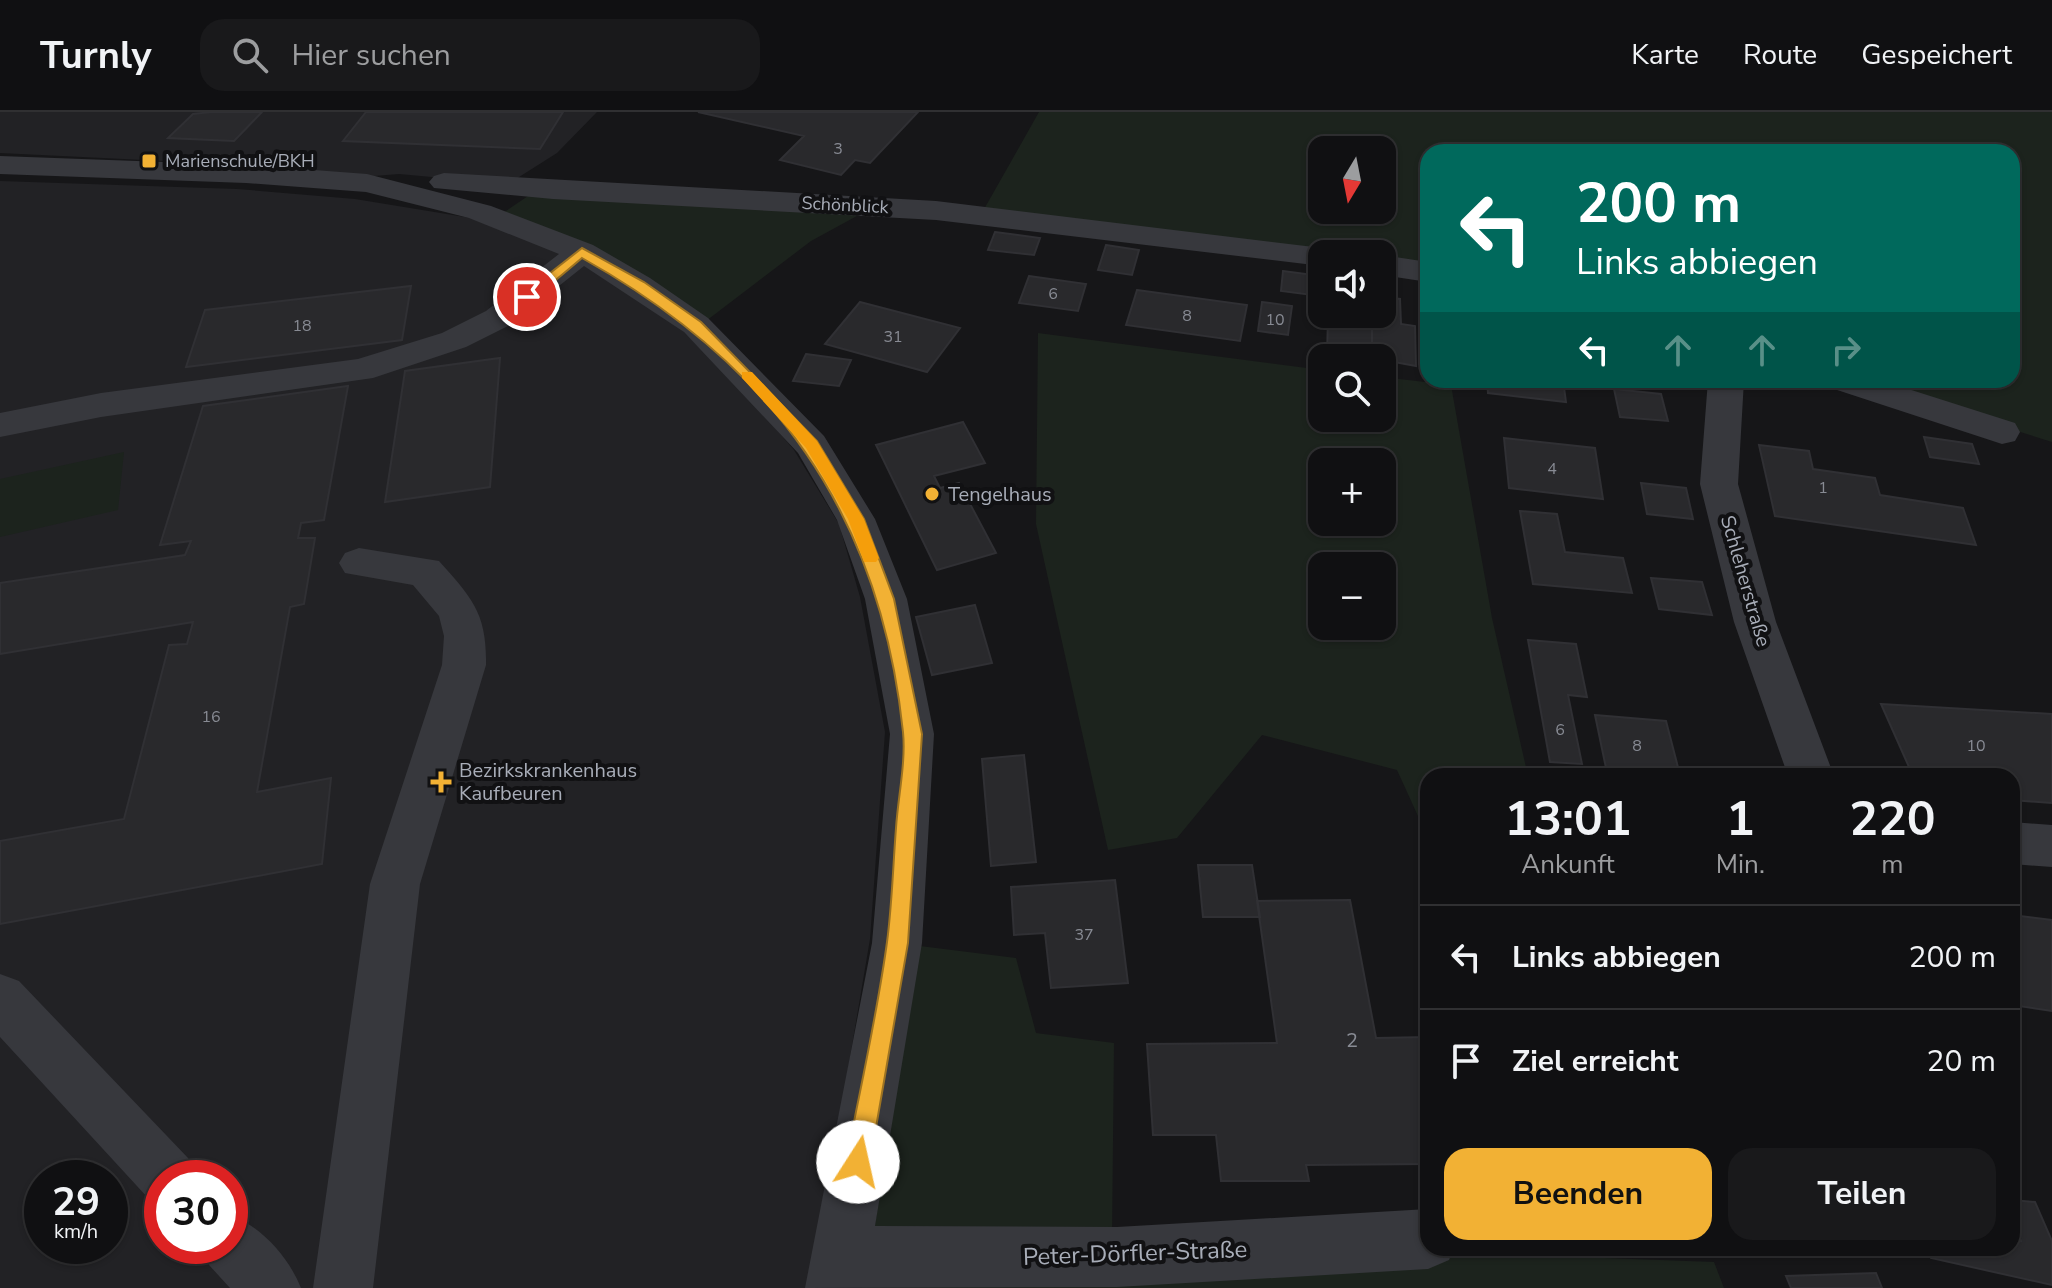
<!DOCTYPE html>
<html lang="de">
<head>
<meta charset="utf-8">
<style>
  :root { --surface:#101012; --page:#19191b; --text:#f1f3f6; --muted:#9c9d9f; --line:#303032; --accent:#f2b134 }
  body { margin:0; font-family:"Nunito Sans",sans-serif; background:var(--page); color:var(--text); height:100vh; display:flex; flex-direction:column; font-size:30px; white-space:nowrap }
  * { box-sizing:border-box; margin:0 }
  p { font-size:26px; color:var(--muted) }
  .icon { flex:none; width:44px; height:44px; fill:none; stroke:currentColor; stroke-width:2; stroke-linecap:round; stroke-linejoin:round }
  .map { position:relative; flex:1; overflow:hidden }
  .drawer { position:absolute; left:1420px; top:656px; width:600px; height:488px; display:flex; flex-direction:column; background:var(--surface); border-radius:24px; box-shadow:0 2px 6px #0004,0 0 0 2px var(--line) }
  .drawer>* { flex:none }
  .banner { position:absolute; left:1420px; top:32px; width:600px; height:244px; border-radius:24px; box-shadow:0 2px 6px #0004,0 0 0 2px var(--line); background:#00695c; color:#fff; overflow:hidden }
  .needle { width:52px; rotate:190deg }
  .fabs { position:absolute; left:1308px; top:24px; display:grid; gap:16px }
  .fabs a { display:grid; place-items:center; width:88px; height:88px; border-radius:16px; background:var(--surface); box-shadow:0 2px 6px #0004,0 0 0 2px var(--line); font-size:40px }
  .speed { position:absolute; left:24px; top:1048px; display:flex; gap:16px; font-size:40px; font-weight:700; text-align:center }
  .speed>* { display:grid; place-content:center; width:104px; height:104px; border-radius:50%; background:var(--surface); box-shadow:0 2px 6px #0004,0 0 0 2px var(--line); line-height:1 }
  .speed small { font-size:20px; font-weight:400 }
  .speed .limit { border:12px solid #d22; background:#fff; color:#111 }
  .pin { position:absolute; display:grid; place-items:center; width:68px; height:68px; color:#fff; margin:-34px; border:4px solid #fff; border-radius:50%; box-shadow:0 2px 8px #0007 }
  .me { position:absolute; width:88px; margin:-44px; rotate:10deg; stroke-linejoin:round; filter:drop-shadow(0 0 6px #0008) }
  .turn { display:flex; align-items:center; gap:28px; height:168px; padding:0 24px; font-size:36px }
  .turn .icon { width:104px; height:104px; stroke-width:2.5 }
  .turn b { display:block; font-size:56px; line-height:68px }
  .lanes { display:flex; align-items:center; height:76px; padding:0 24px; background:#0003; justify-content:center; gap:40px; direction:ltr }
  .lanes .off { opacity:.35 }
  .eta { display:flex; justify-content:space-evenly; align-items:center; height:136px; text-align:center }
  .eta b { font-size:48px; font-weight:700; line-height:56px }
  .button { display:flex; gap:16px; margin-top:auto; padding:16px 24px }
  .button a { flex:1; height:92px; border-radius:24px; background:var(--accent); color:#111; font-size:32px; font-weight:700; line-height:92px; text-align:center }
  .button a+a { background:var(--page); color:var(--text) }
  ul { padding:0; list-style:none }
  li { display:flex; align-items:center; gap:24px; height:104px; padding:0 24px; border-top:2px solid var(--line) }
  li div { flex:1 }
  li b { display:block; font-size:30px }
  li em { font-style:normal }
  header { display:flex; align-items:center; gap:48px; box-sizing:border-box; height:112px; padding:0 40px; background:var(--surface); border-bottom:2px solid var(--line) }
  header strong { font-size:38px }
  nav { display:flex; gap:44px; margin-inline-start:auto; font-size:28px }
  .search { width:560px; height:72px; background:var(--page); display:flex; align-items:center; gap:20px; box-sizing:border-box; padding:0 28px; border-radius:24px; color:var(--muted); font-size:30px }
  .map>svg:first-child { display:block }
</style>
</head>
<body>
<header>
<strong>Turnly</strong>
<div class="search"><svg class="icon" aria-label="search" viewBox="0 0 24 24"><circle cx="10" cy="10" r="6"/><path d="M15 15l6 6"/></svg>Hier suchen</div>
<nav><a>Karte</a><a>Route</a><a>Gespeichert</a></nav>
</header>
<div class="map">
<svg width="2052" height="1176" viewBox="0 0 2052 1176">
  <rect width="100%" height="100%" fill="#161618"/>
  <!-- built -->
  <path fill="#222225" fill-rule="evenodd" d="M0,0H597L557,41L508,72L399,62L374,64L247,53L0,41Z
    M0,69L237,77L355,87L471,106L559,140L627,176L683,219L741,276L794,338L839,412L860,485L885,620L870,827L811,1176H0ZM42,1066H110V1134H42ZM162,1066H230V1134H162Z"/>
  <!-- green -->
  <path fill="#1c231d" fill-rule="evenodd" d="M1039,0H2052V330L1855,268H2012V40H1428V157L1382,150V142H1322L983,99ZM1322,38H1382V98H1322Z
    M531,82L866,99L811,129L706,209L503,101Z
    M1038,221L1322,258V306H1382V265L1451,273L1492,506L1528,664H1428V726L1397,658L1262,623L1177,726L1108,738L1036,412ZM1322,350H1382V410H1322ZM1322,454H1382V514H1322Z
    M124,340L118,398L0,425V367Z
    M920,834L1016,846L1036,921L1114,931L1112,1127L873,1125Z
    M1494,1142L1714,1150L1724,1176H862L863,1169L1117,1168Z"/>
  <!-- building -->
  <path fill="#29292c" stroke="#303034" stroke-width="2" d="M211,0H262L234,29L168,26L193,2Z
    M366,0H563L540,37L343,29Z
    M698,0H918L870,51L855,48L841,63L780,48L804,24Z
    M995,120L1040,126L1034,143L988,138Z
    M1106,133L1139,138L1132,163L1098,158Z
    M1283,159L1314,163L1312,183L1281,179Z
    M1029,164L1086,172L1078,199L1019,191Z
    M411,174L402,228L186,255L205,198Z
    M1137,178L1247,193L1240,229L1126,213Z
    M1382,185L1400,187L1401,212L1415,214L1416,254L1372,246V202H1382Z
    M860,190L960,216L927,260L825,232Z
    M1262,190L1292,194L1288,223L1258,219Z
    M1350,202H1372V246L1327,244L1328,205L1350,207Z
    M806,242L851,248L839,274L793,269Z
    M500,246L490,375L385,390L405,259Z
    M1487,268H1563L1566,290L1488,281Z
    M348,274L324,408L301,411L298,426H315L304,492L290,495L257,680L331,666L322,752L0,812V729L124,707L169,533L187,532L193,510L0,542V471L185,443L191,429L160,433L203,294Z
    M1614,277L1661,282L1668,309L1620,305Z
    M963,310L985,351L934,364L940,376L959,371L996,441L937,458L876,333Z
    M1924,325L1972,332L1979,352L1930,345Z
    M1504,326L1595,336L1603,387L1509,376Z
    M1759,333L1809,339L1813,357L1875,366L1880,383L1963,396L1976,433L1775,404Z
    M1641,371L1686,376L1693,407L1647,402Z
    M1520,399L1557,402L1565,440L1623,446L1632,481L1533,472Z
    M1651,466L1702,470L1712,503L1659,497Z
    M975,493L992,551L932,563L916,505Z
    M1528,528L1576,532L1587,585L1568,583L1582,652L1550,650Z
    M1881,592L2052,602V691L2012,688V664H1913Z
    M1595,603L1666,609L1680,663L1606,656Z
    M1024,643L1036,750L991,754L982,647Z
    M1198,753H1252L1260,805H1203Z
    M1115,768L1128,871L1051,876L1045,821L1014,823L1011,775Z
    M1350,788L1376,926L1428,925V1052L1306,1053L1309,1069H1221L1216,1023H1153L1147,932L1277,931L1257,789Z
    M2012,803L2052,808V899L2012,893Z
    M2012,1088L2035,1090L2052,1129V1173L1931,1146L1927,1136H2012V1128L2021,1129L2012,1106Z
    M1876,1161L1882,1176H1791L1786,1164Z"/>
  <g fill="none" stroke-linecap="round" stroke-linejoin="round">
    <!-- minor -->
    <path fill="#37383d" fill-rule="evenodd" d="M0,44L246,53L367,62L491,94L593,133L650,166L708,206L824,324L875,407L907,487L934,622L922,831L875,1114L1117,1115L1428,1097V1136H1454L1449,1148L1428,1157L1117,1175L805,1176L872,831L890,622L865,487L837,408L798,341L684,220L584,154L510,213L466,235L373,266L101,305L0,325V301L101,281L358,247L442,221L486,199L559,142L469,106L366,80L246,71L0,62Z
      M444,61L936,89L1322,136L1336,142H1322V154L936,108L553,87L434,76L429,70L434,64Z
      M1382,143L1428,150V170L1382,163Z
      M1708,268H1744L1738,372L1776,510L1834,664H1788L1734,510L1700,372Z
      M1825,268H1880L2015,311L2020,320L2015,329L2002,332L1831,276Z
      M359,436L439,449C472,486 487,501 486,553L420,772L373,1176H313L370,772L442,553L444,524L439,504L413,473L345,461L339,451L345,441Z
      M2012,710L2052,713V755L2012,752Z
      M0,862L19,869L188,1046L197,1066H162V1092L148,1086L0,925Z
      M230,1102C262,1116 288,1144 301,1176H230L209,1153L201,1134H230Z"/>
  </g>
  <!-- route -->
  <path fill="#f2b134" stroke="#9d7322" stroke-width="2" d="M582,136L644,170L701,210L817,329L864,407L894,487L922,622L908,831L870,1050L867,1059L858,1062L850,1059L846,1050C860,977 877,904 887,830C892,793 893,754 896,716C898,685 906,650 903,620C880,400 773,253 582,146L532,188H522V183Z"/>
  <!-- slow -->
  <path fill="#f59e0b" d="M742,260H752L817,329L864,407L879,446L876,450H864L848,407L806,336L742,266Z"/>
  <!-- markers -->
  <g fill="#f2b134" stroke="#111113" stroke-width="3">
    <rect x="141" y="41" width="16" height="16" rx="4"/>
    <circle cx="932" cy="382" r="8"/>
    <path d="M437 658h8v8h8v8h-8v8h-8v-8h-8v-8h8z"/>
  </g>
  <g text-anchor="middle" stroke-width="8" stroke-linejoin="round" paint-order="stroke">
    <!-- number labels -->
    <g font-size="16" fill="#888b94">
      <text x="838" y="42">3</text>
      <text x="1053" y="187">6</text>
      <text x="1187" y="209">8</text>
      <text x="1275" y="213">10</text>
      <text x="302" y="219">18</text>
      <text x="893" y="230">31</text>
      <text x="1552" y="362">4</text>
      <text x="1823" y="381">1</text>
      <text x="211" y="610">16</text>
      <text x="1560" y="623">6</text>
      <text x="1637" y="639">8</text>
      <text x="1976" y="639">10</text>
      <text x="1084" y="828">37</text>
    </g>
    <!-- far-poi labels -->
    <g font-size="18" fill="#a8adb8" stroke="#111113" text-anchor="start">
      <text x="165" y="55">Marienschule/BKH</text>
    </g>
    <!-- far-street labels -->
    <g font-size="18" fill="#a8adb8" stroke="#111113">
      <text transform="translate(845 93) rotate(3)" y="6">Schönblick</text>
    </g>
    <!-- poi labels -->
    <g font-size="20" fill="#a8adb8" stroke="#111113" text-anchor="start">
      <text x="948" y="389">Tengelhaus</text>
      <text x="459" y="665">Bezirkskrankenhaus<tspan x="459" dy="23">Kaufbeuren</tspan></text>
    </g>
    <!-- street labels -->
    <g font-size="20" fill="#a8adb8" stroke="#111113">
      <text transform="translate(1746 469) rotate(74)" y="7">Schleherstraße</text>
    </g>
    <!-- near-number labels -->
    <g font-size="20" fill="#888b94">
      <text x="1352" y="935">2</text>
    </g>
    <!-- near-street labels -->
    <g font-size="24" fill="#a8adb8" stroke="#111113">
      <text transform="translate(1135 1141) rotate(-2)" y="8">Peter-Dörfler-Straße</text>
    </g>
  </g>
</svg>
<div class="fabs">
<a><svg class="needle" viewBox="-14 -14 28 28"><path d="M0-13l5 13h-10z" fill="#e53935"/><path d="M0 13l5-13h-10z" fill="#9c9d9f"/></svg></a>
<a><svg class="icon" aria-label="sound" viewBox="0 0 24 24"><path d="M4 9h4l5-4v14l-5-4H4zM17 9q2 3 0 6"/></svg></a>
<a><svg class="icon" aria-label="search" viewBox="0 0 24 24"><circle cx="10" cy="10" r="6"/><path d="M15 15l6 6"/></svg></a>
<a>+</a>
<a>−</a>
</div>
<div class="speed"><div>29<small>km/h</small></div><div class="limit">30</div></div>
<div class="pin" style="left:527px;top:185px;background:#d93025"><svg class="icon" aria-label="arrive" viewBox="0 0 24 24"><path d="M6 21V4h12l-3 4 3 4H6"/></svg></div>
<svg class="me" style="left:858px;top:1050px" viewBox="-20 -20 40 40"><circle r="19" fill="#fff"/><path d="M0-13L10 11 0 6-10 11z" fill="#f2b134"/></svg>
<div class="banner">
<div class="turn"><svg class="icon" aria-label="left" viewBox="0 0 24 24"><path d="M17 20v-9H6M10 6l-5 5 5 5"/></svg><div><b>200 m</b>Links abbiegen</div></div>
<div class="lanes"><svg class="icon" aria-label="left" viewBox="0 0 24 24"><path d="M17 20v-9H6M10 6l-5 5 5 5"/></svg><svg class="icon off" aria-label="ahead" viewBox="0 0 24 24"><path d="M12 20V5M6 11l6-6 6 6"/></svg><svg class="icon off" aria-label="ahead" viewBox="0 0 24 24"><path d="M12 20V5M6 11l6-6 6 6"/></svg><svg class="icon off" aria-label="right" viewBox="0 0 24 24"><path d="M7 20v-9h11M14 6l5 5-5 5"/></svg></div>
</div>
<section class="drawer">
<div class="eta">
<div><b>13:01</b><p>Ankunft</p></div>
<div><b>1</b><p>Min.</p></div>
<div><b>220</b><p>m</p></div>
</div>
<ul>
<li><svg class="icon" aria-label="left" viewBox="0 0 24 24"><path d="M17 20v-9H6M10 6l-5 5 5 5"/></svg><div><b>Links abbiegen</b></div><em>200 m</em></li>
<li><svg class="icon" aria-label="arrive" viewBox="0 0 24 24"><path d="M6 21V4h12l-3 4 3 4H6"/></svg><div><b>Ziel erreicht</b></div><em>20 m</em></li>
</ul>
<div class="button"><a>Beenden</a><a>Teilen</a></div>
</section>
</div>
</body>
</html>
